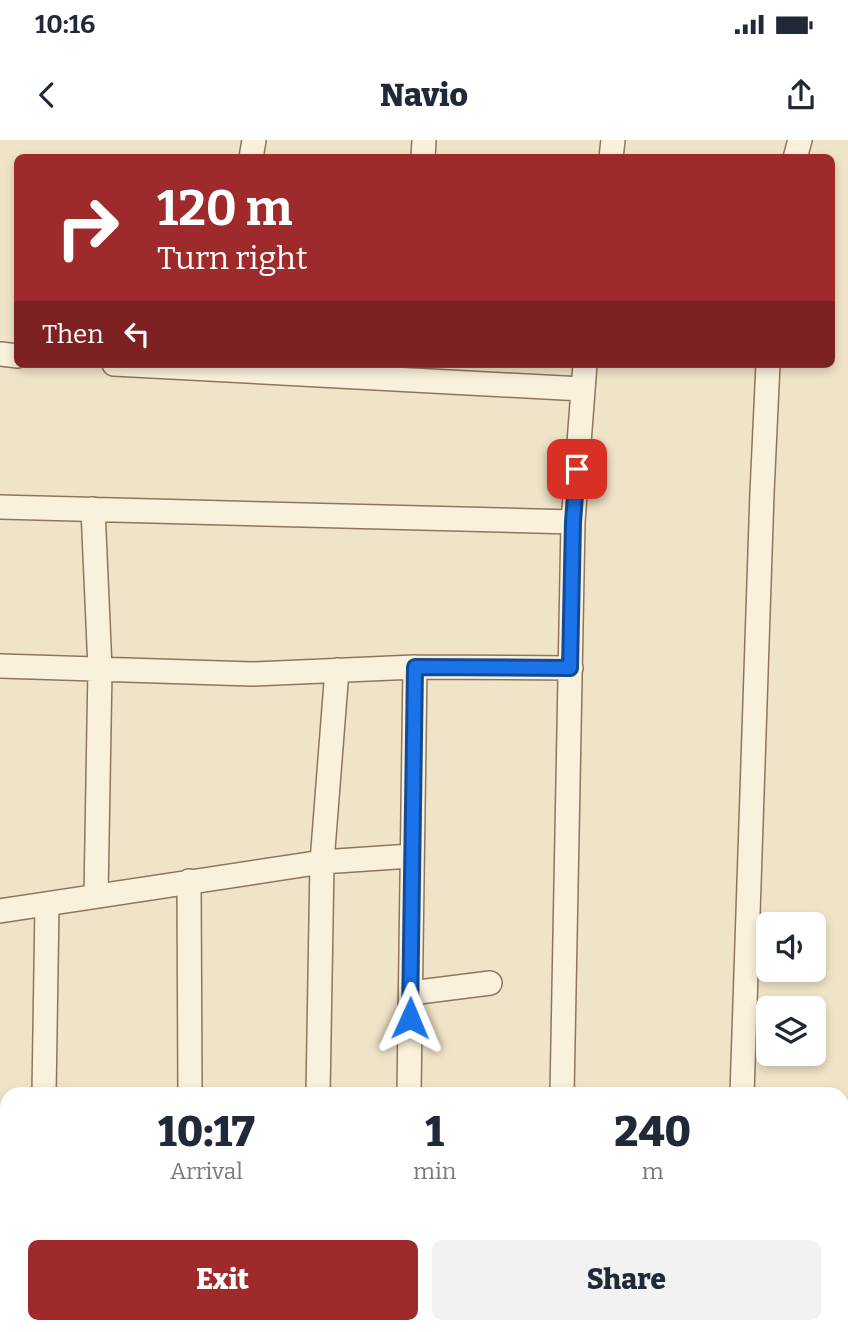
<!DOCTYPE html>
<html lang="en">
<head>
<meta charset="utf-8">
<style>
  :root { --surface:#fff; --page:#f2f2f3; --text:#1f2937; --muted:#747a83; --accent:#9e2a2b }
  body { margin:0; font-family:Bitter,serif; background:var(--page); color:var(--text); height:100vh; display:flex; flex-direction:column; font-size:26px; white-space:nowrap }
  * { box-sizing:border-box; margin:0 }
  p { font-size:23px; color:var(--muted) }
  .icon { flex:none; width:38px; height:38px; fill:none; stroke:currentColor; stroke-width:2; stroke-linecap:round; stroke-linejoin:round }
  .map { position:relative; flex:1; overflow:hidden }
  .sheet { position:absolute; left:0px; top:947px; width:849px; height:247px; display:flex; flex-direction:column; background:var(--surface); border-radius:21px 21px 0 0; box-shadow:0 4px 10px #0003 }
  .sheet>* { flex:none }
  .guide { position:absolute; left:14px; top:14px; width:821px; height:214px; border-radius:10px; box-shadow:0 4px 10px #0003; background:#9e2a2b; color:#fff; overflow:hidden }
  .tools { position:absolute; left:756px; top:772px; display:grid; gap:14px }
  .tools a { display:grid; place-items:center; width:70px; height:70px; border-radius:10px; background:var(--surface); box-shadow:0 4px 10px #0003; font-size:35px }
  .pin { position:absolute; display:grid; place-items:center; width:60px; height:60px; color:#fff; margin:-30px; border-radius:14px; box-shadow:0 4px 10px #0006 }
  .me { position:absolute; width:77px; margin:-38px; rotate:1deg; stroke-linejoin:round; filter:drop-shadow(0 0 5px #0008) }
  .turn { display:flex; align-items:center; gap:24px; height:147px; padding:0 28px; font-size:32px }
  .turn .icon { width:91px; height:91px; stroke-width:2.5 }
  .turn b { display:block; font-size:49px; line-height:60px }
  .then { display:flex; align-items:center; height:66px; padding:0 28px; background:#0003; gap:14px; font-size:26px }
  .eta { display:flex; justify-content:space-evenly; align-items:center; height:119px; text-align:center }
  .eta b { font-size:42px; font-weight:800; line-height:49px }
  .primary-button { display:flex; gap:14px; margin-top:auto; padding:14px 28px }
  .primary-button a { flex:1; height:80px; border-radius:10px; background:var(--accent); color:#fff; font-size:28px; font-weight:800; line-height:80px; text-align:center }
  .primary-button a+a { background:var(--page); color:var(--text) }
  .status { display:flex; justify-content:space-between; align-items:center; height:49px; padding:0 35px; background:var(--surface); direction:ltr }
  .status svg { height:19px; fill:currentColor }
  header { display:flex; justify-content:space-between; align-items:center; height:91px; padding:0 28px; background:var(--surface); font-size:32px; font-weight:800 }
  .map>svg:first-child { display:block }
</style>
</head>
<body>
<div class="status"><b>10:16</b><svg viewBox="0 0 49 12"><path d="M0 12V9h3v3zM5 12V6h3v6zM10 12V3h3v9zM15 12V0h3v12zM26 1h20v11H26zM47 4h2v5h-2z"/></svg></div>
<header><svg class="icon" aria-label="back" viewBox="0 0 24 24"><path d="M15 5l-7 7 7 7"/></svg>Navio<svg class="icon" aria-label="share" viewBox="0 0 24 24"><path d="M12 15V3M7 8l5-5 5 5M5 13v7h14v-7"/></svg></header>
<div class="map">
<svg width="848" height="1192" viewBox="0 0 848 1192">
  <rect width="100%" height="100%" fill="#f0e4c8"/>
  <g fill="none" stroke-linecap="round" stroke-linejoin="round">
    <defs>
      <path id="street" d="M251,18L254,0
        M423,18L424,0
        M611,18L613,0
        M795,18L800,0
        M0,214L18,216
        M114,224L582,249
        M0,367L573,382
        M93,369L100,529L96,756
        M0,526L252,534L415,527L571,528
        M189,741L190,954
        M0,771L322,722L411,716
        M411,853L490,843
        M44,954L47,765
        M318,954L322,722L337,530
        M409,954L415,527
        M562,954L573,382L585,224
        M742,954L762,353L768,224
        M844,1091L848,1123
        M371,1186V1192
        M722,1186V1192
        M31,1192V1186
        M186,1192V1186
        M283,1192L313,1186
        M483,1192L484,1186
        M582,1192V1186"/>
    </defs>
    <!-- street casing -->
    <use href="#street" stroke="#8d765c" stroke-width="26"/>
    <!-- street -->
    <use href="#street" stroke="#faf1dc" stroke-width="23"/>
  </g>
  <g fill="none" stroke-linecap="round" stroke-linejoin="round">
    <defs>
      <path id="route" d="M410,878L415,527L570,528L573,382L577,329"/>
    </defs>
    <!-- route casing -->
    <use href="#route" stroke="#114b97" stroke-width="18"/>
    <!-- route -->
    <use href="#route" stroke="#1a73e8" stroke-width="12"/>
  </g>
</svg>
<div class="tools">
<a><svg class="icon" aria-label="sound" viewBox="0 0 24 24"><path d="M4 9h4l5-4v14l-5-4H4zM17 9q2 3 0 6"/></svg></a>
<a><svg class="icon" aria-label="layers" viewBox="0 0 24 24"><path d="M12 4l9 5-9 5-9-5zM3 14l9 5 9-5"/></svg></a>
</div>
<div class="pin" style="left:577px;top:329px;background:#d93025"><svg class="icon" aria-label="arrive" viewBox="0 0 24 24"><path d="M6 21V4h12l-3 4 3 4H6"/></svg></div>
<svg class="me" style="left:410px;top:878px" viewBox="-20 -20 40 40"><path d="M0-17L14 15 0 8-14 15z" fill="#1a73e8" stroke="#fff" stroke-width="4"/></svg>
<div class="guide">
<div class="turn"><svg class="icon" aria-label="right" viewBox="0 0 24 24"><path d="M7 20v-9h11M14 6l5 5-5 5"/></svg><div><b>120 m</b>Turn right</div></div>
<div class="then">Then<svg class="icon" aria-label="left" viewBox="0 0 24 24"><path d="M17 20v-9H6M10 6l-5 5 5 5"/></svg></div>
</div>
<section class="sheet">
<div class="eta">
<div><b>10:17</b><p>Arrival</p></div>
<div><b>1</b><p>min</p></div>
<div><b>240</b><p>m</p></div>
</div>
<div class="primary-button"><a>Exit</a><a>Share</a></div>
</section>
</div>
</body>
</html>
